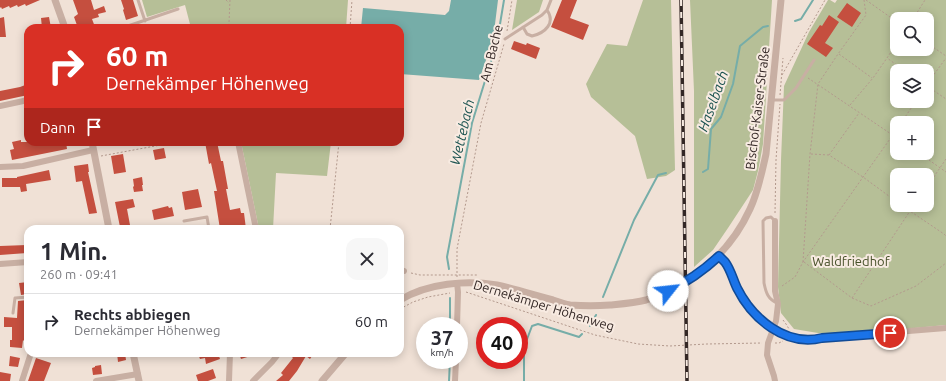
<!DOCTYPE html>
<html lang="de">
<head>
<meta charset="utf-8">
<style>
  :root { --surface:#fff; --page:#f7f7f7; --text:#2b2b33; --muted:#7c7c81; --line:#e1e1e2 }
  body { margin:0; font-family:Ubuntu,sans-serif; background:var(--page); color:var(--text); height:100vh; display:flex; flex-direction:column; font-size:15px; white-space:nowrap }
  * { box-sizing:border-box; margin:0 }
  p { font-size:13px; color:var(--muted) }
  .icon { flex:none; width:22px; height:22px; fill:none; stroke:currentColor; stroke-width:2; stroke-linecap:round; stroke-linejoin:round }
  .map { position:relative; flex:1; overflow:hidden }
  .side { position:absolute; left:24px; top:225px; width:380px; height:132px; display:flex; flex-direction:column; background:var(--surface); border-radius:12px; box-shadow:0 2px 10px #0003 }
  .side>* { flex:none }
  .guide { position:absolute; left:24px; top:24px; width:380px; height:122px; border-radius:12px; box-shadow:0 2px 10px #0003; background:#d93025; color:#fff; overflow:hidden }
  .fabs { position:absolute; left:890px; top:12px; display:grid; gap:8px }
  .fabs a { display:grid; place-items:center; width:44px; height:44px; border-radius:8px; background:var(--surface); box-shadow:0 2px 10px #0003; font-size:20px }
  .speed { position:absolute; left:416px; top:317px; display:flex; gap:8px; font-size:20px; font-weight:700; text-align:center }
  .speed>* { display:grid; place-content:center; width:52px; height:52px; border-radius:50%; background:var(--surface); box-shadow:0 2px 10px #0003; line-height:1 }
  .speed small { font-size:10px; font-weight:400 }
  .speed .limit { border:6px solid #d22; background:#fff; color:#111 }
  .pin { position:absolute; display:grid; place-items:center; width:34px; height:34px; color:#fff; margin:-17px; border:2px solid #fff; border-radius:50%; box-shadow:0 1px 4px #0007 }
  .me { position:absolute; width:44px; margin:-22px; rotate:61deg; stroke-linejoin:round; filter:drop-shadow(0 0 3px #0008) }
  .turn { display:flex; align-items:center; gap:14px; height:84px; padding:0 16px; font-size:18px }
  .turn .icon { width:52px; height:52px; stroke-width:2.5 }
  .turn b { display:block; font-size:28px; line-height:34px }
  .then { display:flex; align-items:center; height:38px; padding:0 16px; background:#0003; gap:8px; font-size:15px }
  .round { display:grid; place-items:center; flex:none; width:42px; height:42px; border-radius:12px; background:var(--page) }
  .overview { display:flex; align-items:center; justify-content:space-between; height:68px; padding:0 16px }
  h1 { font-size:24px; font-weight:600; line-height:30px }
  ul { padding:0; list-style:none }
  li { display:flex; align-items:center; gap:12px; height:56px; padding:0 16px; border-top:1px solid var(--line) }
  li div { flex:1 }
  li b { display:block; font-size:15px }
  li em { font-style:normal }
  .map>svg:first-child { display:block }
</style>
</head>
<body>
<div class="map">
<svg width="946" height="381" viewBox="0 0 946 381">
  <rect width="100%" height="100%" fill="#f0e1d6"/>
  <!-- green -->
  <path fill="#b6bf97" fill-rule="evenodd" d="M142,0H348L346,28H191L185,5L147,17Z
    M517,0H543L539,12L512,30Z
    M643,0H671L675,170L666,176L647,179L635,136L591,97L586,84L607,44L627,46Z
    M690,0H772L763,144L758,171L753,190L728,228L713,250L694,267V91Z
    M828,0H830L835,3L837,0H946V325L863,333H818L794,329L781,313L778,287L781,160L784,86L809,32ZM897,19H927V49H897ZM897,71H927V101H897ZM897,123H927V153H897ZM897,175H927V205H897Z
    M241,142H331L327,176L276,173L273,229H259Z"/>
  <!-- water -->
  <path fill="#76ada8" d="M451,0H498L493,40L479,80L400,74V28H361L363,8L445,15L449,11Z"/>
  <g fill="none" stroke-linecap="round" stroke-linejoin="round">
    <!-- stream -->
    <path stroke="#76ada8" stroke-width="2" d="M795,21L801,19L813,0
      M703,172L708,169L711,129L721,117L733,84L740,46L763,27L768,26
      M449,269L447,257L472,123L497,42L504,0
      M603,297L634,220L658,175L666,173
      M450,326V298
      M590,326L596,315
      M449,381L450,360
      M524,381V347L532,326L538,324L579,337L582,334"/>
  </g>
  <!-- building -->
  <path fill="#c54f3f" d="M0,0H40L26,6L25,4L18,7L17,5L10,8L9,6L2,9L1,7L0,8Z
    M73,0H91L94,10L104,6L106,12L98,14L99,17L92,19L95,27L91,28H78L74,17L78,14Z
    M121,0H133L138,16L126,20L123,10L124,9Z
    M562,0H577L570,18L589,25L583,40L551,27Z
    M847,3L861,13L852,27L837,17Z
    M829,15L839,22L825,43L833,48L826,57L807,44L820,25L822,26Z
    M4,17L6,37H0V18Z
    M49,17L51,28H42L41,18Z
    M514,41L526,45L527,43L540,48L536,59L511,49Z
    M28,84V95L0,101V91L20,87Z
    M21,140V142H34V143L42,142H66L67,149L12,160L10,150L14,149L12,142Z
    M205,142H217L221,161H223L228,189H226L230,210L240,208L241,213H244L246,229H220L214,191H217L211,163L209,164Z
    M164,148L166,158L155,160L153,150Z
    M123,154L126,172L114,174L111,156Z
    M88,164L89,172H88L97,213L89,214L82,181L76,182L74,166Z
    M49,170L51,180L26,184L27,191L21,192L20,187H2V178H17V177Z
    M142,177L143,185H142L143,191L134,192L133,187L134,186L133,179Z
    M198,189L202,207L185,210L182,192Z
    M133,199L135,207L127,209L130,225L120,227L115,202Z
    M168,206L169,208L172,207L174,216L154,220L152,210Z
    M27,245V253L0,255V246Z
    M28,282V294L21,295L19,283Z
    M28,300V318H27L26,326H25L24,341L23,340L22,348L10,347V340H12V327H4V317L17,318L18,301Z
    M117,353H125L126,360L118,362Z
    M201,353H218L220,359L206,364L205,358L200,359L198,354Z
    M239,353H257V354L241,359Z
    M294,353H314L310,359L306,356L297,371L289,381H276L283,375L281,373L293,358L292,357Z
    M10,356L20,358L18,367L9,366Z
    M36,358L51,363L44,381H28Z
    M101,365L102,374L93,375L92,368L95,367V366Z
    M213,369L216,378L208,381H198L196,375Z
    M0,372L11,374L10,381H0Z"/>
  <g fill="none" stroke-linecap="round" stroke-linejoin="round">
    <!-- path -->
    <path stroke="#b3998d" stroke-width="1" stroke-dasharray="2 2" stroke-linecap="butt" d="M226,0L229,3
      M230,0L229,23L231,28
      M866,0L897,22
      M913,19L925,0
      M350,28L352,0
      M507,31L512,0
      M897,43L887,58L905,71
      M927,43L946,56
      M839,54L872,78
      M782,75L825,0
      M808,78L897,138
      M927,84L946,58
      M927,86L946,99
      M780,95L783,58
      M850,105L873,78L887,58
      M901,123L916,101
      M919,153L946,172
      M811,154L829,155L863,177L897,202
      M829,155L859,113
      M101,156L166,144
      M927,187L946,159
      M901,205L944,234L946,236
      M775,213L776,160L780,104
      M330,229L339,142
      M803,262L810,154L818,84L838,54L866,15L864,0
      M804,262L852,298L871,306L916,286L946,263
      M411,273L420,275H478
      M457,277V249L481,123L504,44
      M782,286L795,277L803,262L897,129
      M466,292L595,335L638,344L670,346L707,344L762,343
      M852,298L914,205
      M400,309L413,302L428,297L450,293
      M783,320L786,324L789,329
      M775,343H779L783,341"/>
    <!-- service -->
    <path stroke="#c8afa3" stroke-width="3" d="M138,0L145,21
      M523,27L527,34L532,36C545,33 556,23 547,10
      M122,28L178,9
      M179,28L181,27
      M505,39L542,15L547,10L551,0
      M771,100H784L796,88L814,60
      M184,221L207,217L209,229
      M775,221L771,217L766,218L763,221L764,283C766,293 768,299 777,303
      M13,313L15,298L28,297"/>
    <!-- minor -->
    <path stroke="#c8afa3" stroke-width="6" d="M0,106L28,100
      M238,142L256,229
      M0,167L23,166L93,150
      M775,221V291L778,304L776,321L768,343L767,355L774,376L775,381
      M719,256C721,258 723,260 725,262C731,270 733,280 737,288C752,318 785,347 822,338L946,328
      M0,264L28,262
      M400,270L404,271
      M457,283L458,292L457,326
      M22,381L31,353
      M96,381L138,374
      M229,381L230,353
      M253,381L272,362L279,353
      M455,381L456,360"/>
    <!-- tertiary -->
    <path stroke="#c8afa3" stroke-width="7" d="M55,0L65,28
      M92,142L109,229
      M400,300C428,283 466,280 497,285C516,289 534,295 553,300C559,302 565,304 570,305C584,306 597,306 610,305C621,304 635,303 646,300C692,285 730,253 750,209C758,192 762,172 766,154L781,0
      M133,353L139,381
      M322,381L346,353"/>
    <defs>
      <path id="rail" d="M681,0L687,381"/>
    </defs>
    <!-- rail casing -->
    <use href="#rail" stroke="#332725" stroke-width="3.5"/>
    <!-- rail -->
    <use href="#rail" stroke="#f8ebe2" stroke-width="2" stroke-dasharray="6" stroke-linecap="butt"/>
  </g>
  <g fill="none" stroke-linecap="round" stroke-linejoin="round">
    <defs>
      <path id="route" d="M668,291C687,282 704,270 719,256C721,258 723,260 725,262C731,270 733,280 737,288C752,318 785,347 822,338L890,333"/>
    </defs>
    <!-- route casing -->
    <use href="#route" stroke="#114b97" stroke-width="10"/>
    <!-- route -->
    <use href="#route" stroke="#1a73e8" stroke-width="7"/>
  </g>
  <g text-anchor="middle" stroke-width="4" stroke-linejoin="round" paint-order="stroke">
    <!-- street labels -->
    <g font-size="13" fill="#332725" stroke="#f8ebe2">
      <text transform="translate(491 53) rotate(-76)" y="5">Am Bache</text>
      <text transform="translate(757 108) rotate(-83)" y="5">Bischof-Kaiser-Straße</text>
      <text transform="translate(544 305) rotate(17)" y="5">Dernekämper Höhenweg</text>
    </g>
    <!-- park labels -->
    <g font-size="13" fill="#475029" stroke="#f8ebe2">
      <text x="851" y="266">Waldfriedhof</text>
    </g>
    <!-- water labels -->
    <g font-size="14" font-style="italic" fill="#1b5350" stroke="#f8ebe2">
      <text transform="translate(713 101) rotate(-70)" y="5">Haselbach</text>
      <text transform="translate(462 132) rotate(-77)" y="5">Wettebach</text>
    </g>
  </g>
</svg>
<div class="fabs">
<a><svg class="icon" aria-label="search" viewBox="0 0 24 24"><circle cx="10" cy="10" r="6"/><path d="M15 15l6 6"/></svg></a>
<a><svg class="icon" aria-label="layers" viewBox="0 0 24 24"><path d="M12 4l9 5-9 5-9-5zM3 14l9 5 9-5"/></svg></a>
<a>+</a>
<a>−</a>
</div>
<div class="speed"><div>37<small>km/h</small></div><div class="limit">40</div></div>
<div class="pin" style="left:890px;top:333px;background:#d93025"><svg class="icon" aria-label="arrive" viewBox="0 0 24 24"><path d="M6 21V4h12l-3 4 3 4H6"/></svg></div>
<svg class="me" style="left:668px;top:291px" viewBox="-20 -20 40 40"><circle r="19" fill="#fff"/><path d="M0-13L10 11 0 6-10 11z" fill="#1a73e8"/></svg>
<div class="guide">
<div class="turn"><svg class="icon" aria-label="right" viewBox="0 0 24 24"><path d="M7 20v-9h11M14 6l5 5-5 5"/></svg><div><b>60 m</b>Dernekämper Höhenweg</div></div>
<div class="then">Dann<svg class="icon" aria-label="arrive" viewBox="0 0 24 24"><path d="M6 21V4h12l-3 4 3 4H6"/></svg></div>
</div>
<section class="side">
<div class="overview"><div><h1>1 Min.</h1><p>260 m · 09:41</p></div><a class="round"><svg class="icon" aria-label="close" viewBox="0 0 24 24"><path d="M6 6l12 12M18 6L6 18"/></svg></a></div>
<ul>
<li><svg class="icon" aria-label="right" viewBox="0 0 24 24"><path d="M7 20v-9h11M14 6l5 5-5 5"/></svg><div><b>Rechts abbiegen</b><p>Dernekämper Höhenweg</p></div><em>60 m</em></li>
</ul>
</section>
</div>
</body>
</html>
